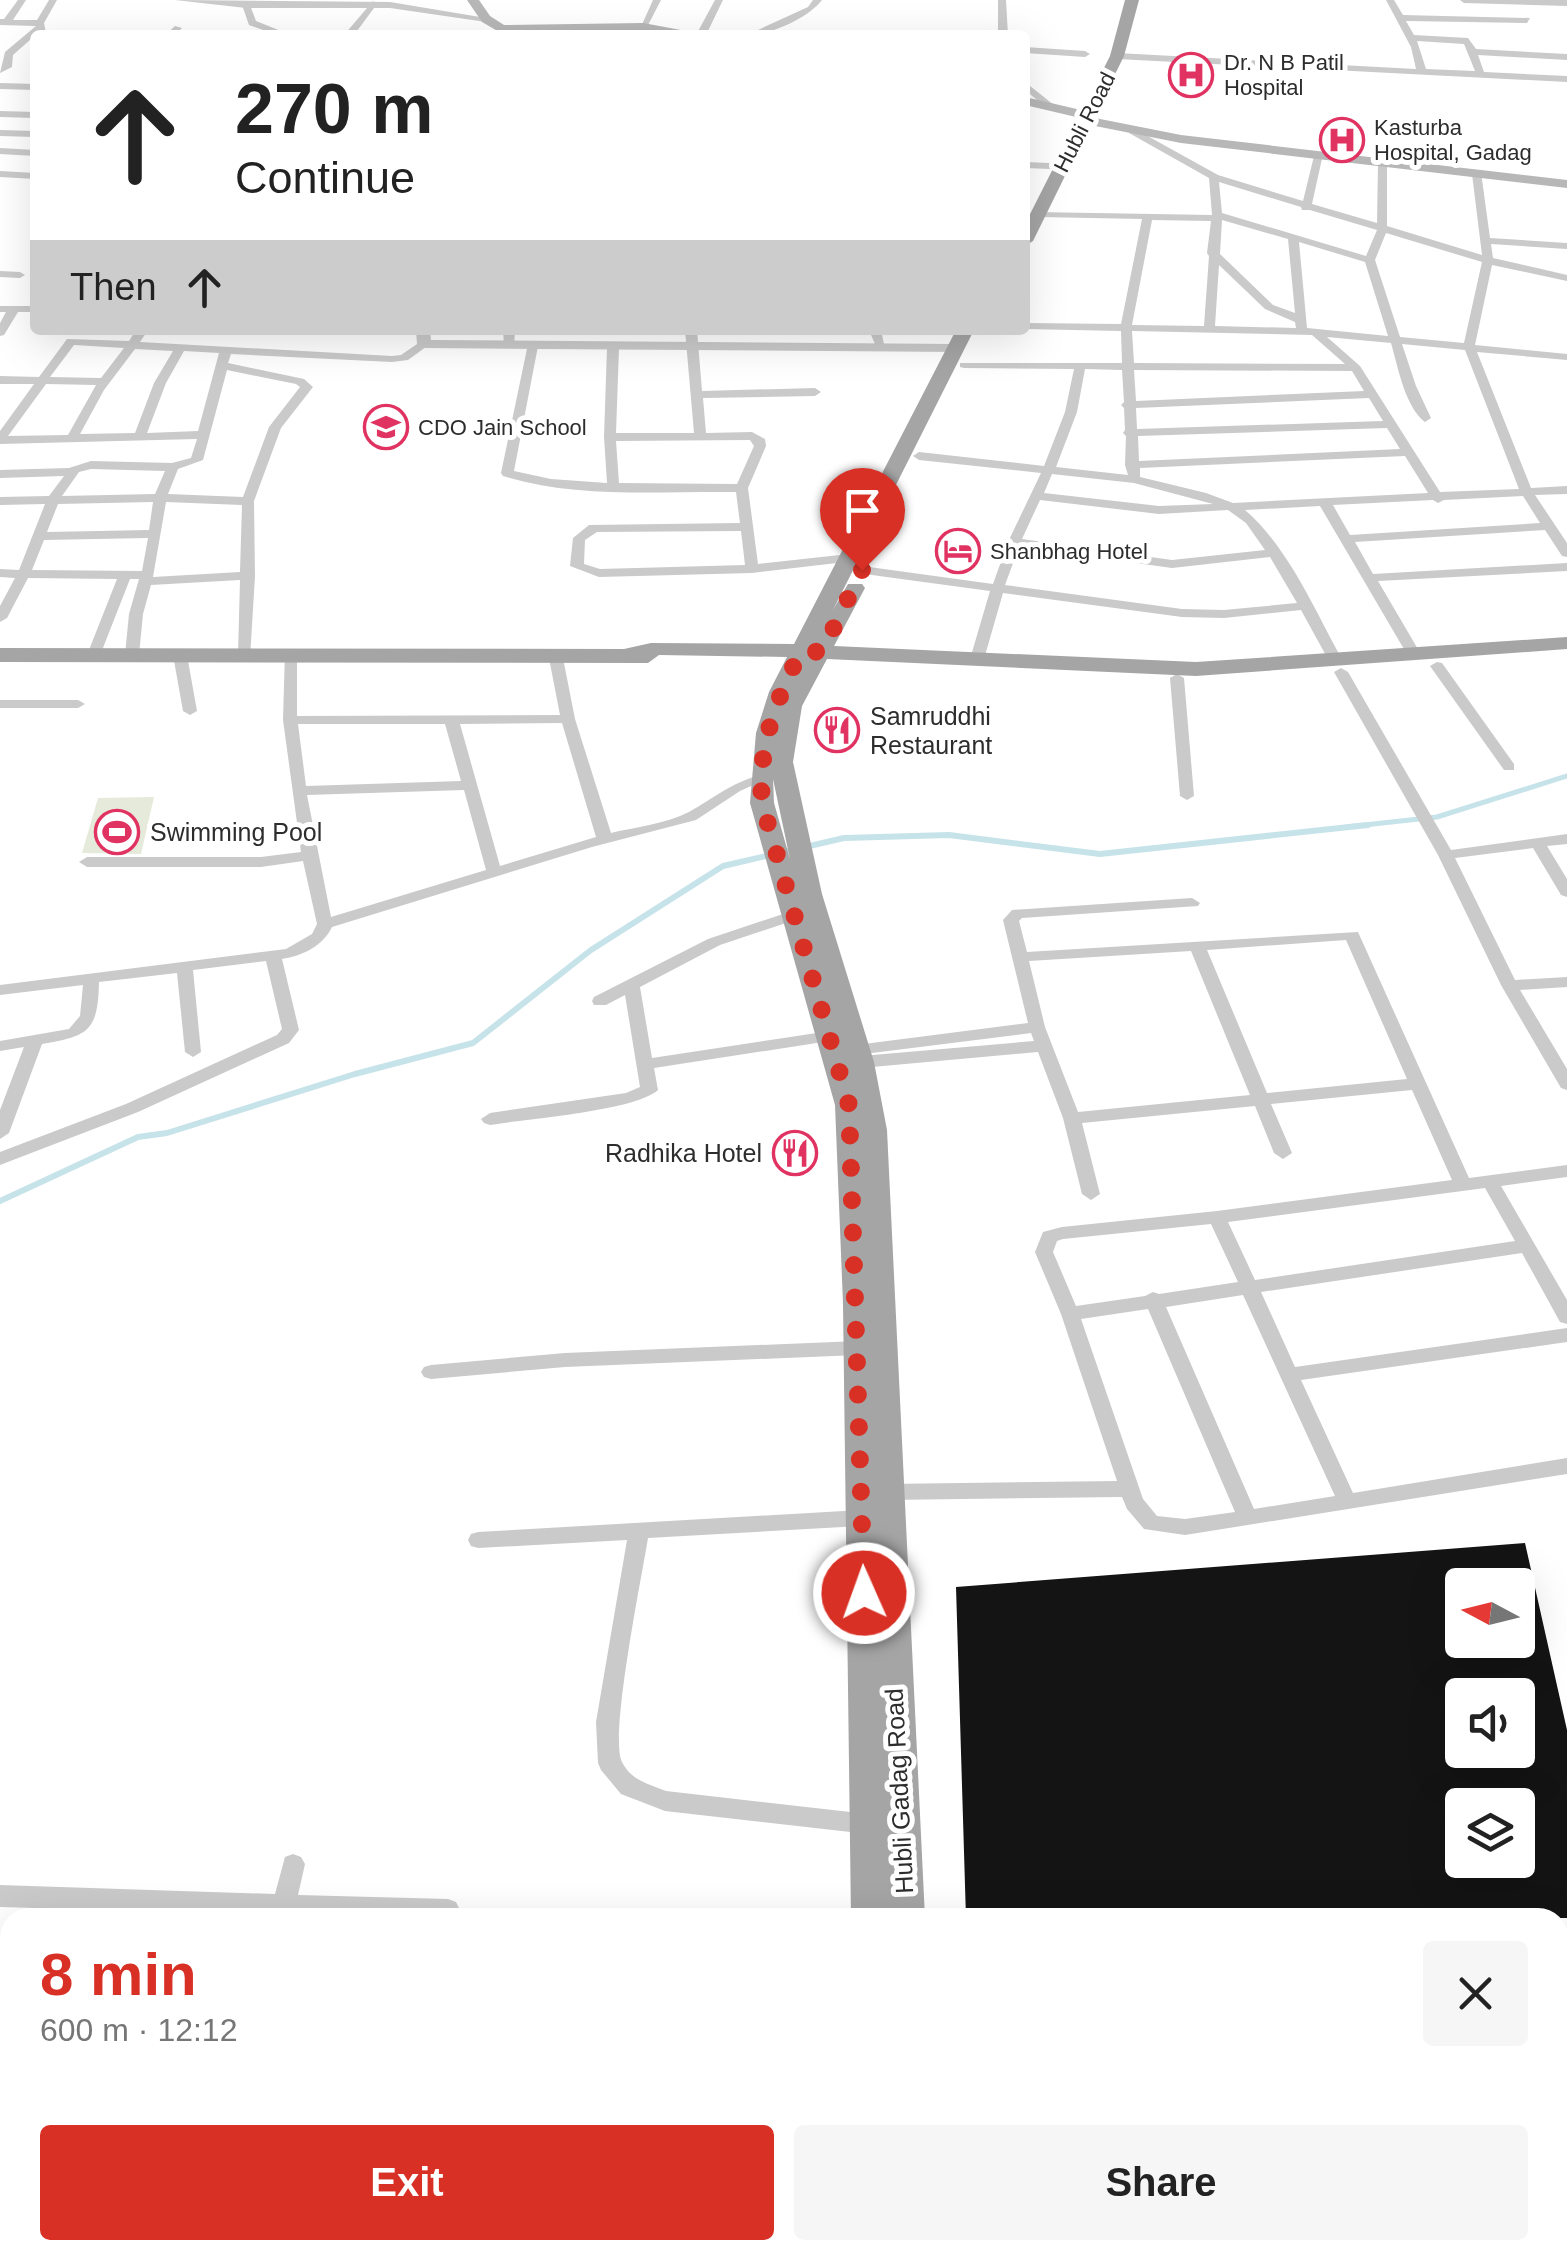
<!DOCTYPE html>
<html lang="en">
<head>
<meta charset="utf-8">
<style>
  :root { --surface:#fff; --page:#f6f6f6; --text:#222; --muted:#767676; --accent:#d93025 }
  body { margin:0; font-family:Helvetica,sans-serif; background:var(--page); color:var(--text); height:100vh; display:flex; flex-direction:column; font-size:38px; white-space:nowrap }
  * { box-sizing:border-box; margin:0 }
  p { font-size:32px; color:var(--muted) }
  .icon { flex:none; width:55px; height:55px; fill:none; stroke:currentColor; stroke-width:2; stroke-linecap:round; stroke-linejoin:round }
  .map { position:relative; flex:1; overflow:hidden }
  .drawer { position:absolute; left:0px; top:1908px; width:1568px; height:352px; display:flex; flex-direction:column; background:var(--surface); border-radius:30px 30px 0 0; box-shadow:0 10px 40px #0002 }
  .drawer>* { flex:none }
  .hud { position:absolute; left:30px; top:30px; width:1000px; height:305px; border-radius:10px; box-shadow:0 10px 40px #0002; background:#fff; color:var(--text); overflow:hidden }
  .needle { width:65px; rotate:277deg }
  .controls { position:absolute; left:1445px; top:1568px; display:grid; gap:20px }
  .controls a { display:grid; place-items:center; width:90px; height:90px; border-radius:10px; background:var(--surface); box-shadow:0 10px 40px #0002; font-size:50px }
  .pin { position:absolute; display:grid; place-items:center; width:85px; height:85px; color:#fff; margin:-102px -42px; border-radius:50% 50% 50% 0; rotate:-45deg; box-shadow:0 0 10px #0007 }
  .pin .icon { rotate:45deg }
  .me { position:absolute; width:110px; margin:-55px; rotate:358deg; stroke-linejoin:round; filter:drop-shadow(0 0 8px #0008) }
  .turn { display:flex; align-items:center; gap:35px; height:210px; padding:0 40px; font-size:45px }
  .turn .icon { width:130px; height:130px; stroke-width:2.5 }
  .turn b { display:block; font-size:70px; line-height:85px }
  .then { display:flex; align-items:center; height:95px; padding:0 40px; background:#0003; gap:20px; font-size:38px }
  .round { display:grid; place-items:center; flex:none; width:105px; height:105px; border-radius:10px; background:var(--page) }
  .summary { display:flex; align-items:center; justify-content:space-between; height:170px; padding:0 40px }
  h1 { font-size:60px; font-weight:700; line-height:75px; color:var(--accent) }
  .cta { display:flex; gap:20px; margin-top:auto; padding:20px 40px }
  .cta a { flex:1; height:115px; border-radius:10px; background:var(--accent); color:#fff; font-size:40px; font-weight:700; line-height:115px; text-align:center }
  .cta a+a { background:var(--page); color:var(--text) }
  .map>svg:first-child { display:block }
</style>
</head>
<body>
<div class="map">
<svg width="1567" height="2258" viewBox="0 0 1567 2258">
  <rect width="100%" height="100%" fill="#fff"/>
  <!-- green -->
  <path fill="#e6eadb" d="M154,797L141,854L82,853L98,798Z"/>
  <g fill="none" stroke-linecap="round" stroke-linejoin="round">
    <!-- stream-far1 -->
    <path stroke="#c7e3ea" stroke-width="5" d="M1346,827L1437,817L1567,776"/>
    <!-- stream -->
    <path stroke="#c7e3ea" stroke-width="6" d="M0,1201L138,1137L167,1133L355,1074L473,1043L591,950L723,866L844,838L949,835L1100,854L1368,825"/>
  </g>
  <!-- building -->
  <path fill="#141414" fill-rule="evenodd" d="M1525,1543L1567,1730V1918H966L956,1587ZM1462,1585H1518V1640H1462ZM1462,1695H1518V1750H1462ZM1462,1805H1518V1860H1462Z"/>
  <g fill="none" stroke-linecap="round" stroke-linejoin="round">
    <!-- minor -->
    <path fill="#cacaca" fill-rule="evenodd" d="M18,0H26L13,20H37L49,0H57L44,23L46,33L39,32L13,55L12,67L0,73L5,52L36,26L0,25V19H4Z
      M653,0H661L646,29H640Z
      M715,0H723L706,35H696Z
      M813,0H822C808,18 771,35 747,35L808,7Z
      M998,0H1006L1008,35H998Z
      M1386,0H1394L1403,15L1530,18L1527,23L1406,21L1414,35L1468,38L1476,49L1567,54V60L1478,55L1484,72L1567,76V82L1117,59L1112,56L1117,53L1416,69L1411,47ZM1417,41L1464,44L1475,71L1426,69Z
      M1460,0H1567V6L1464,3Z
      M373,1L377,4L354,35H344Z
      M246,2L250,5L256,21L291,35H277L249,25L242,5Z
      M175,26L182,28L175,35H165Z
      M1025,47L1085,51L1090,54L1085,57L1025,53Z
      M1025,82L1054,105V109H1048L1025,90Z
      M0,83L35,84V90L0,89Z
      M0,111L35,112V118L0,117Z
      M1129,129H1135L1218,175L1303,201L1314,156L1323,154L1312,204L1377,223L1378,164L1387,162V226L1482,255L1472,174L1481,172L1490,238L1567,243V249L1491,244L1493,258L1567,275V281L1492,265L1475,345L1567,354V360L1477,352L1531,488L1567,486V494L1535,495L1567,543V557L1562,556L1545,530L1355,542L1373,574L1567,563V571L1378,581L1422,656L1415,660L1408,656L1320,506L1245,510C1289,548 1315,611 1343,661L1336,665L1329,661L1301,610L1224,618L1182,617L1003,593L984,659L977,663L970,659L990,591L857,573V567L862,566L993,584L1008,542L1041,473L919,460L913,456L919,452L1044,466L1065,412L1074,369L964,368L960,367V363H1122L1121,331L1025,329V323L1121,324L1142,219L1039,217L1034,214L1035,212L1212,215L1209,178L1129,133ZM1219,182L1301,207L1302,210H1310L1377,230L1366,256L1222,213ZM1152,220L1211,221L1207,253L1209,256L1204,326L1132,325ZM1222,220L1288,239L1295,313L1273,305L1220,254ZM1386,233L1482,262L1464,343L1400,337L1375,260ZM1299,242L1365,262L1388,336L1307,328ZM1219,265L1265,309L1295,322L1296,328L1215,326ZM1132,331L1312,335L1345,364L1134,363ZM1327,337L1391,343C1398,367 1405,407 1425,422L1431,418L1416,386L1402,344L1465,350L1519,489L1440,492L1360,366ZM1085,369L1122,370L1124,402L1121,405L1124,408L1125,430L1123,433L1126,436L1125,465L1128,475L1056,467L1077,412ZM1134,370L1352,371L1364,391L1136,401ZM1369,398L1383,421L1137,429L1136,408ZM1387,428L1400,449L1139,461L1138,436ZM1405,456L1428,493L1233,503L1206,493L1140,477V468ZM1052,474L1134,483L1213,504L1159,506L1044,493ZM1523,496L1540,523L1350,535L1333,505L1433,500L1438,503L1444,500ZM1040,500L1159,514L1228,510L1246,523L1265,550L1172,560L1022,539ZM1019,547L1172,568L1270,557L1297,603L1224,610L1182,609L1005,585Z
      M0,130L35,131V137L0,136Z
      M0,148L35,150V156L0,154Z
      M1025,162L1050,163L1055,166L1050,169L1025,168Z
      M0,171L35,173V179L0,177Z
      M0,271L20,272L25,275L20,278L0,277Z
      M0,306H35V312H18L4,335L0,336V323L6,312H0Z
      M136,330H148L140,342L392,356L401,355L420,342L430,344L408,360L392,362L231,354L228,363L304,379L313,387L281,428L254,501L255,576L250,658H240L238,655L240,580L151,585L143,614L139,655L132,659L125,655L129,614L139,579H130L99,658H89L87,655L117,579L28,578L7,618L0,622V606L15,578L0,577V569L19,570L45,504L0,505V497L49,496L64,476L0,478V470L69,468L91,461L172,463L191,458L197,439L0,444V431L34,384H0V376L39,377L67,339L129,341ZM74,345L124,348L101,378L50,377ZM135,349L173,351L154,383L135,433L80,434L104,390ZM184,351L219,353L198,431L147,433L166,383ZM227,370L296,384L300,387L269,427L243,497L168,494L178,469L203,460ZM46,384L96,385L68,435L8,436ZM91,469L165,471L155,494L62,496L79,472ZM153,502L149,530L47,532L58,504ZM166,502L242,505L240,572L153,577ZM148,538L142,571L32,570L44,540Z
      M503,330H515L514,348L504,346Z
      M685,330H697L702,391L815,388L821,392L815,396L703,398L706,433L752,432L765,439L766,446L748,488L758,564L849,554L854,555V561L752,573L599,577L570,566L573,538L589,525L740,523L736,492C660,491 576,499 503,476L501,473L528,344L538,346L514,471L551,479L607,483L604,437L607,348L613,345L619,348L616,433H694ZM750,440L754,446L737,484L619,483L616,441ZM741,531L745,565L600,569L584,564L585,540L597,532Z
      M869,330H881L885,349H877Z
      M555,649L562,653L575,719L611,833C635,827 666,824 689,812C714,798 731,783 760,775L767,779L740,791L696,820L592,847L332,927C323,946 302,956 282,959L299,1030L289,1043L138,1112L0,1165V1152L126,1104L277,1035L282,1029L266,961L193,970L201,1052L193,1057L185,1052L177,973L99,982C98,1032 88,1036 42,1044L9,1133L0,1139V1110L24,1047L0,1051V1041L69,1029L80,1016L83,985L0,995V985L286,949L312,934L317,924L303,861L261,867H87L79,862L87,857H261L301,852L283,720L285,651H295L297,654V716L560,715L548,653ZM562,723L596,837L500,866L460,724ZM298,724H445L461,781L306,786ZM464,790L486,870L331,917L307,795Z
      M180,651L187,655L197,711L190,715L183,711L173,655Z
      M1437,662L1442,663L1514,764V770H1504L1430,666Z
      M1341,668L1348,672L1451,850L1567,834V844L1547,846L1567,879V897L1561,895L1533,848L1455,858L1515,980L1567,977V987L1520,990L1567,1069V1090L1561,1088L1501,985L1438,855L1334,672Z
      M1177,674L1184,678L1194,796L1187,800L1180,796L1170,678Z
      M0,700H78L85,704L78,708H0Z
      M1192,898L1200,903L1198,906L1022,918L1019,921L1027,952L1358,932L1469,1178L1567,1165V1177L1501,1186L1567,1300V1324L1560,1322L1522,1253L1261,1292L1295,1367L1567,1328V1342L1301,1380L1353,1493L1567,1458V1474L1185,1535L1144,1529L1127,1509L1122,1497L886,1500L879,1498L876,1492L879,1486L886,1484L1117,1481L1061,1314L1035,1252L1043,1232L1062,1227L1217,1211L1452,1180L1412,1090L1271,1104L1292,1153L1283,1159L1274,1153L1255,1106L1082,1123L1100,1194L1091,1200L1082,1194L1063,1118L1038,1052L861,1068L853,1062L861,1056L1034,1041L1031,1033L856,1055L848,1050L856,1045L1028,1023L1003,920L1012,910ZM1346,940L1407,1079L1267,1093L1207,950ZM1191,951L1250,1095L1078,1112L1045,1027L1029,961ZM1485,1188L1515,1241L1255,1280L1228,1222ZM1211,1224L1238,1282L1159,1294L1153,1292L1145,1296L1076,1306L1053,1252L1057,1241L1063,1239ZM1243,1295L1335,1496L1254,1509L1166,1307ZM1148,1309L1235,1512L1185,1519L1157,1516L1143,1499L1081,1319Z
      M795,910L801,912L803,915L801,918L720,945L640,987L652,1058L830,1031L836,1032L838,1036L836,1040L654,1068L658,1090C635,1111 525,1119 490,1125L484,1123L481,1119L490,1113L626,1093L640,1087L625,995L606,1005H594L592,1001L594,997L708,939Z
      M858,1341L865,1343L868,1348L865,1353L858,1355L565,1367L431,1379L424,1377L421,1372L424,1367L431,1365L565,1353Z
      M861,1510L868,1512L871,1518L868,1524L861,1526L648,1538C642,1576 609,1737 622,1762C631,1780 648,1784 666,1791L868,1814L876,1817L879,1824L876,1831L868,1834L665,1811L621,1794L601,1770L598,1763L596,1722L627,1540L478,1548L471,1546L468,1540L471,1534L478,1532Z
      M293,1854L301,1857L305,1864L298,1895L448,1899L456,1902L460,1910L456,1918H269L270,1915L0,1907V1885L275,1894L285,1857Z
      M0,2023H10V2047H0Z
      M0,2202L10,2203V2229L0,2228Z
      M198,2250H224L222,2258H196Z"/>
    <!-- tertiary -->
    <path fill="#cacaca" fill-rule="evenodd" d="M175,0L390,2L492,19L486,22L390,8H246Z
      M416,330H430L431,340L955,344L962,348L955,352L424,348L417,344Z"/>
    <!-- secondary -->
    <path fill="#b7b7b7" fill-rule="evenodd" d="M467,0H479L490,16L504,25L643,23L708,35L643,31L501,33L482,22Z
      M1025,97L1081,110L1083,113L1076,117L1025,105Z
      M1085,116L1181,135L1567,180V188L1181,143L1080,123V117Z"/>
    <!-- primary -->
    <path fill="#a5a5a5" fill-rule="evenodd" d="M1125,0H1139L1124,56L1033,241L1025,246V224L1110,56Z
      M956,330H974L833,610L848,584H862L865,588L834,646L1196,662L1567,637V649L1196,676L827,659L802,706L793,762L822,894L874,1062L887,1130L925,1918H851L843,1303L835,1105L750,803L756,733L769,692L787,657L659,655L648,663L0,662V648L624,649L651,643L794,644ZM773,779L790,859L774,803Z
      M855,2250H897L898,2258H856Z
      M901,2250H943V2258H901Z"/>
  </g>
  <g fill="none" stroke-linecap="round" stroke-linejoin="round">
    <!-- route -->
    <path stroke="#d93025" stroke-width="18" stroke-dasharray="0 32.4" d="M862,570L822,652L802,651L796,661C773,708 758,750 762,803L849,1105L864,1593"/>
  </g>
  <!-- icons -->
  <defs>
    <symbol id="hospital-ring" viewBox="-11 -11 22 22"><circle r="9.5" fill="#fff" stroke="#e03362" stroke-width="1.5"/><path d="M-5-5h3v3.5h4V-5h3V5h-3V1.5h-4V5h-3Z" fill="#e03362"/></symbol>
    <symbol id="school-ring" viewBox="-11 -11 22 22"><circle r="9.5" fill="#fff" stroke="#e03362" stroke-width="1.5"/><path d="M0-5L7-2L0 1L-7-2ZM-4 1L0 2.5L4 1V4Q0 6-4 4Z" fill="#e03362"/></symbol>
    <symbol id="hotel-ring" viewBox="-11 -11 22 22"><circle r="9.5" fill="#fff" stroke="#e03362" stroke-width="1.5"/><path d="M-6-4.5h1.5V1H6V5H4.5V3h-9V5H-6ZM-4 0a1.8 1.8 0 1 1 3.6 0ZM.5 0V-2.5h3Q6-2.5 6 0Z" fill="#e03362"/></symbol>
    <symbol id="restaurant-ring" viewBox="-11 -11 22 22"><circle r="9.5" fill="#fff" stroke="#e03362" stroke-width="1.5"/><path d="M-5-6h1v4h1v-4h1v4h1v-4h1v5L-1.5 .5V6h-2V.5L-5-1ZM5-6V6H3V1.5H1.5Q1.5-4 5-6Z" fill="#e03362"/></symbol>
    <symbol id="stadium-ring" viewBox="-11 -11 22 22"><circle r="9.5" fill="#fff" stroke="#e03362" stroke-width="1.5"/><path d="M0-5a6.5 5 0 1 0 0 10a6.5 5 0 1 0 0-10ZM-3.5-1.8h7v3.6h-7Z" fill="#e03362"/></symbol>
  </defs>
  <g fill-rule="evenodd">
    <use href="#hospital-ring" x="1166" y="50" width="50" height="50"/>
    <use href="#hospital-ring" x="1317" y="115" width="50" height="50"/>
    <use href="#school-ring" x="361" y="402" width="50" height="50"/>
    <use href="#hotel-ring" x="933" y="526" width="50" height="50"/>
    <use href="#restaurant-ring" x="812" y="705" width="50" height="50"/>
    <use href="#stadium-ring" x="92" y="807" width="50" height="50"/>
    <use href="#restaurant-ring" x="770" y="1128" width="50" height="50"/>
  </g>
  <g text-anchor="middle" stroke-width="10" stroke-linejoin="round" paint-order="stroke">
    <!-- far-poi labels -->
    <g font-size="22" fill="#2d2d2d" stroke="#fff" text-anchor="start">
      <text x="1224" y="70">Dr. N B Patil<tspan x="1224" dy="25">Hospital</tspan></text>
      <text x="1374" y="135">Kasturba<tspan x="1374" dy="25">Hospital, Gadag</tspan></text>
      <text x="418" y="435">CDO Jain School</text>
      <text x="990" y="559">Shanbhag Hotel</text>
    </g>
    <!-- far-street labels -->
    <g font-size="22" fill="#2d2d2d" stroke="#fff">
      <text transform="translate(1084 122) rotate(-63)" y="8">Hubli Road</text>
    </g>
    <!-- poi labels -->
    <g font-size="25" fill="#2d2d2d" stroke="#fff" text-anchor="start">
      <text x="870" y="725">Samruddhi<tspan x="870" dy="29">Restaurant</tspan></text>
      <text x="150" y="841">Swimming Pool</text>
      <text x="762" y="1162" text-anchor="end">Radhika Hotel</text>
    </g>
    <!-- street labels -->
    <g font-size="25" fill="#2d2d2d" stroke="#fff">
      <text transform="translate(899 1791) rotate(-93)" y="9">Hubli Gadag Road</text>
    </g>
  </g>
</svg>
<div class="controls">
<a><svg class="needle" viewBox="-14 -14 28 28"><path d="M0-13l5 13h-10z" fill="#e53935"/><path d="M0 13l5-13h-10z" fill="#767676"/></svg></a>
<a><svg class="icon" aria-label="sound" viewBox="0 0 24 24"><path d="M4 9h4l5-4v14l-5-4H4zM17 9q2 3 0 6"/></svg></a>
<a><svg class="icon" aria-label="layers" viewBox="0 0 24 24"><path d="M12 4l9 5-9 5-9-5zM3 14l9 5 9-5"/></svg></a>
</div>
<div class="pin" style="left:862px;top:570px;background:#d93025"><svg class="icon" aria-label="arrive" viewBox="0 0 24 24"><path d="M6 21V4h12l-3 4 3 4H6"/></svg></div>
<svg class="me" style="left:864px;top:1593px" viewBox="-20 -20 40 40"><circle r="17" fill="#d93025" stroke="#fff" stroke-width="3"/><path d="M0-11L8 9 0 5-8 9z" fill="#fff"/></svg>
<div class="hud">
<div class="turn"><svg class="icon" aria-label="ahead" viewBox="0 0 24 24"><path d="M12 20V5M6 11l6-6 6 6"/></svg><div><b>270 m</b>Continue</div></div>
<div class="then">Then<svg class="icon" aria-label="ahead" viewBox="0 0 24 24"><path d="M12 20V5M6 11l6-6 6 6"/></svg></div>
</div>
<section class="drawer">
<div class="summary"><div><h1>8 min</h1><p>600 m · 12:12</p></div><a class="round"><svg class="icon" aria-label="close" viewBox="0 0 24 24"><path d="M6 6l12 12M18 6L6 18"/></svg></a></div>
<div class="cta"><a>Exit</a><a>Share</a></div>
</section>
</div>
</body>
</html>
